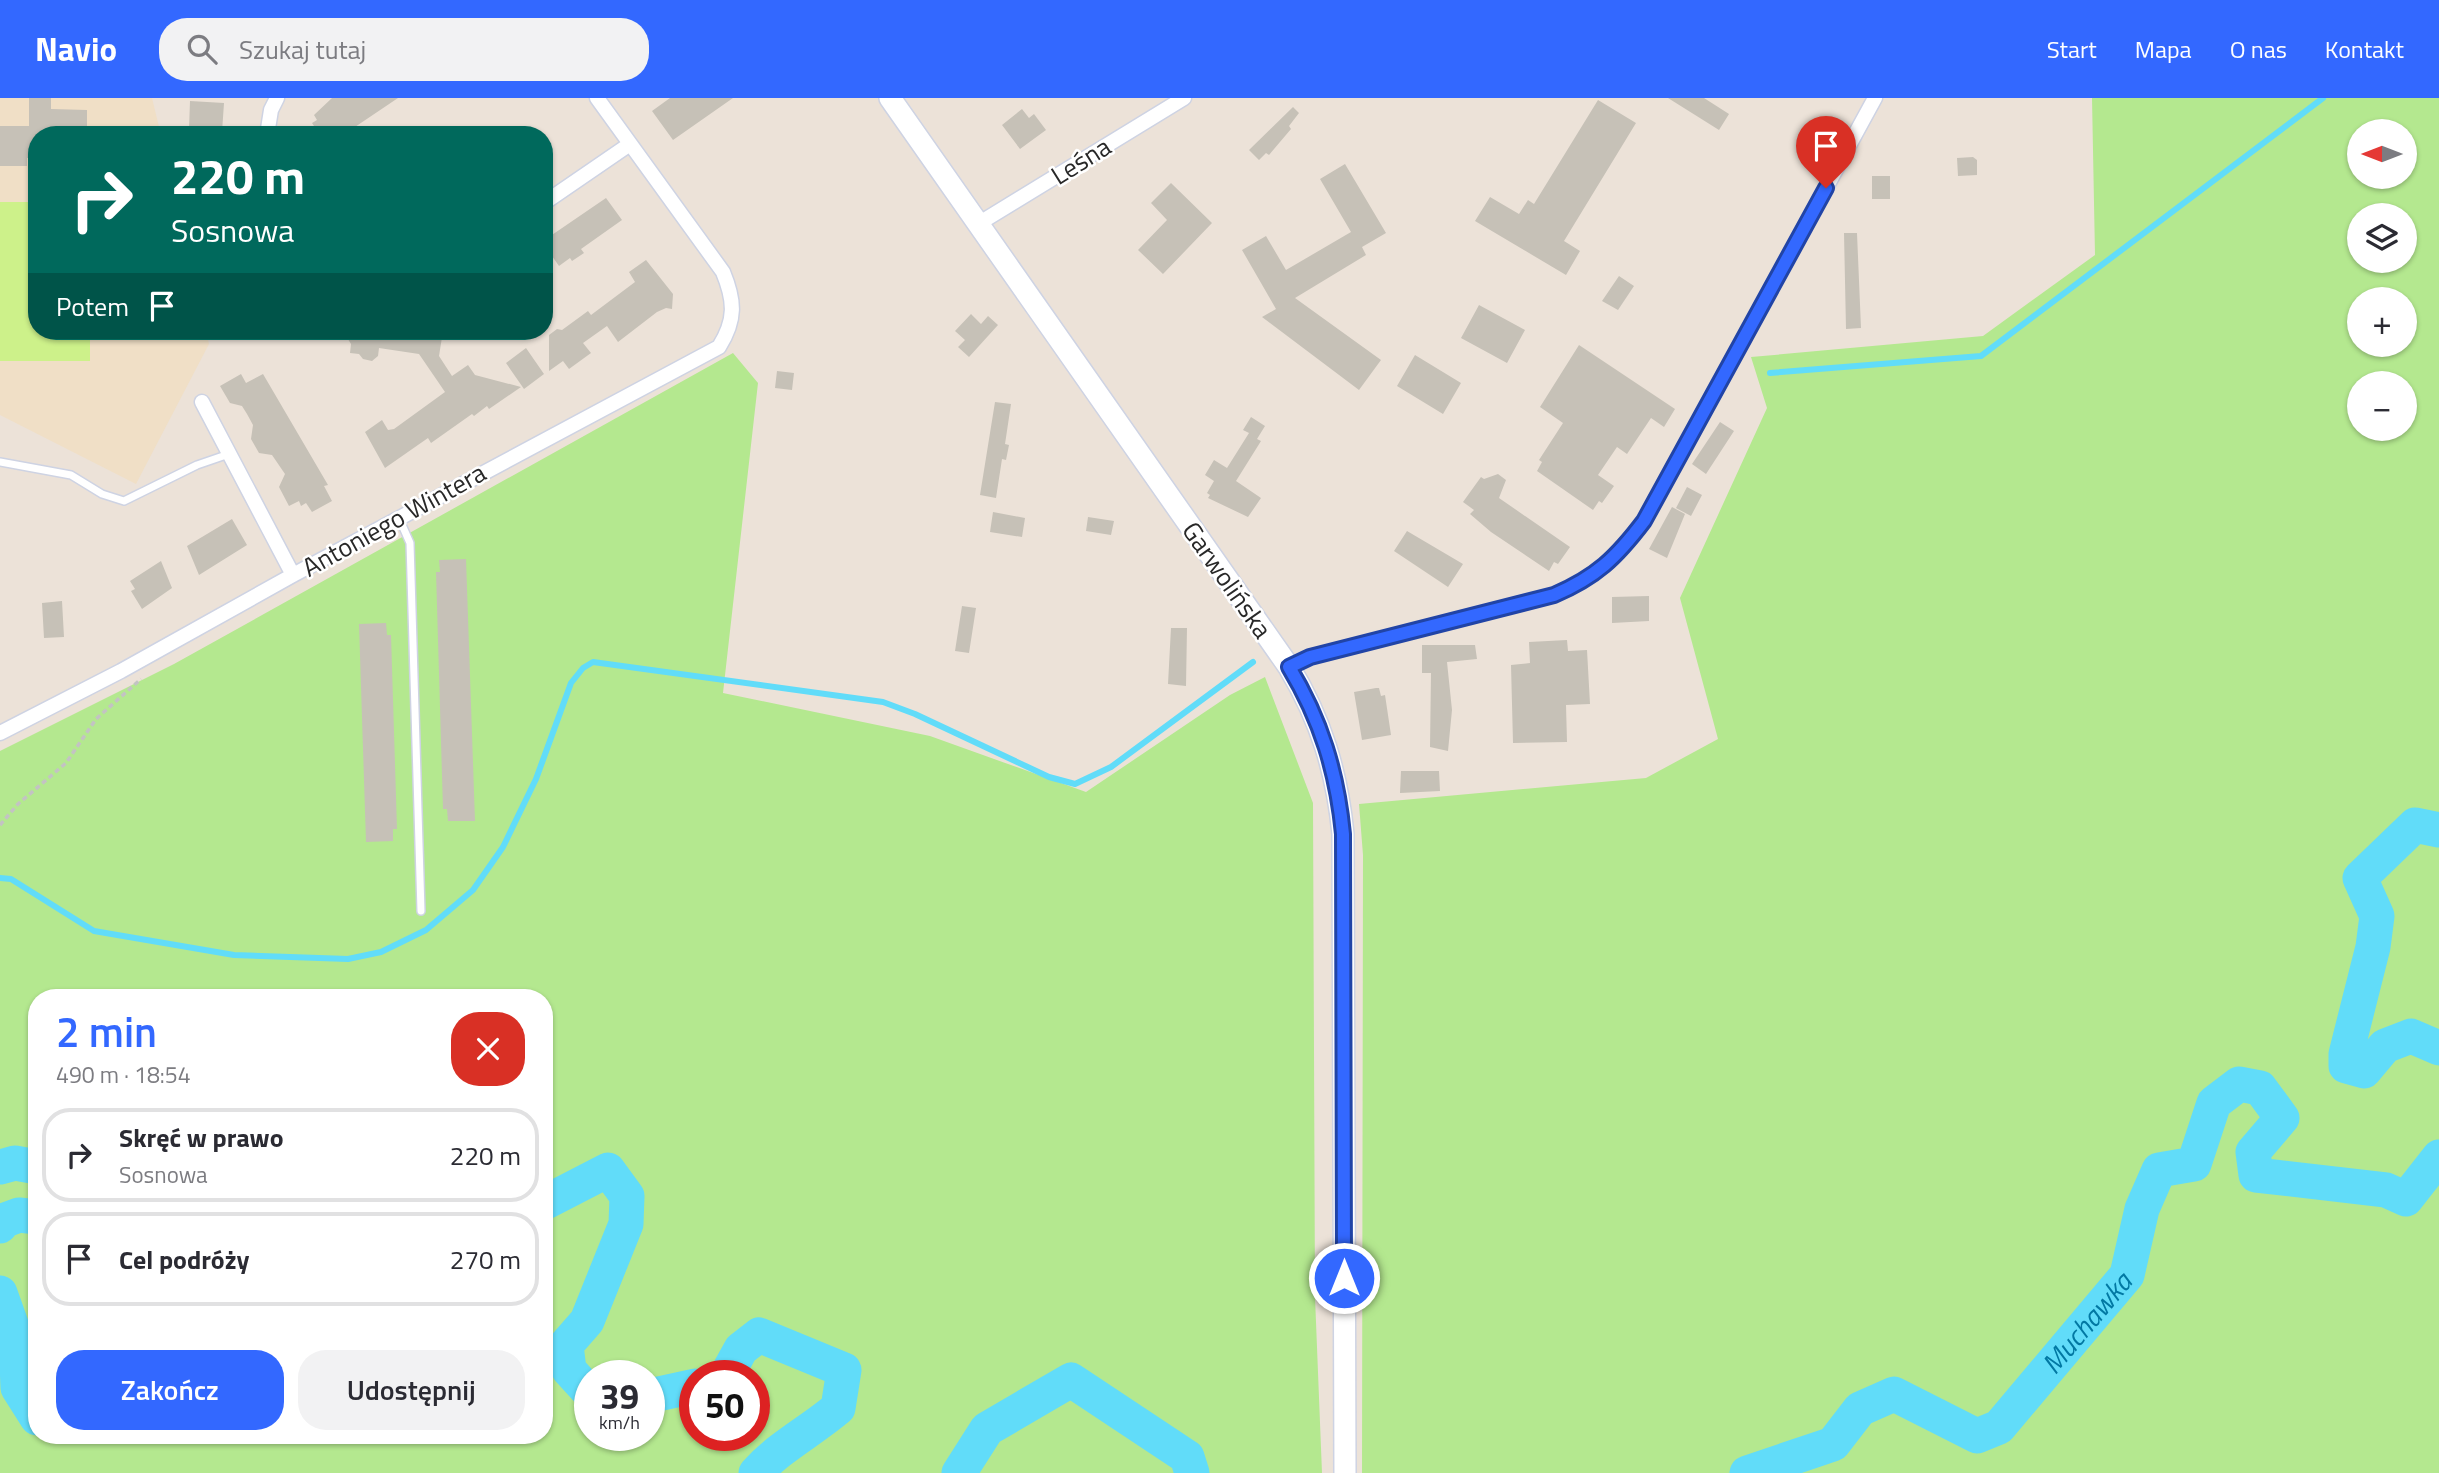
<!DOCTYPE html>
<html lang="pl">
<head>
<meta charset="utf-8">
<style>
  :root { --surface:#fff; --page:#f2f2f3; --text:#2b2b33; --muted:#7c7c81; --line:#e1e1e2; --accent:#3368ff }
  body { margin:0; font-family:"Titillium Web",sans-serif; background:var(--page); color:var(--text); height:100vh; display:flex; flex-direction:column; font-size:26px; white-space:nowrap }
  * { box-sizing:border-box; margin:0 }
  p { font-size:23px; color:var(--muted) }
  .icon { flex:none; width:38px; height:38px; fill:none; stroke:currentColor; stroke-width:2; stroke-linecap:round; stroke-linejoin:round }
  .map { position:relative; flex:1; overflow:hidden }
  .details { position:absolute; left:28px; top:891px; width:525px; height:455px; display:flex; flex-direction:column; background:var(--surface); border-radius:28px; box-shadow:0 2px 5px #0004 }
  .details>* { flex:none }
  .hud { position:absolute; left:28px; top:28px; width:525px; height:214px; border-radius:28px; box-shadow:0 2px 5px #0004; background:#00695c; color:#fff; overflow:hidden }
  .needle { width:46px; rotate:270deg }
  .tools { position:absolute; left:2347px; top:21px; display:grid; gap:14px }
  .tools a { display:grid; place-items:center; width:70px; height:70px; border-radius:50%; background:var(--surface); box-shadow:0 2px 5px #0004; font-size:35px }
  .speed { position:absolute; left:574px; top:1262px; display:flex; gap:14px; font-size:35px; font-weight:700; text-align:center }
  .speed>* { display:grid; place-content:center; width:91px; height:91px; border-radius:50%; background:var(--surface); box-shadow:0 2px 5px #0004; line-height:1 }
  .speed small { font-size:18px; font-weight:400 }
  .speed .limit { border:10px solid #d22; background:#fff; color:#111 }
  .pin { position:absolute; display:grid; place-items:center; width:60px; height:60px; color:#fff; margin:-72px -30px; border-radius:50% 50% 50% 0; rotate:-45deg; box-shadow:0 0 7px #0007 }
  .pin .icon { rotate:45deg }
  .me { position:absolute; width:77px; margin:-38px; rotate:0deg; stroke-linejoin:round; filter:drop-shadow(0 0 5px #0008) }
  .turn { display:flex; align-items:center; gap:24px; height:147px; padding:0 28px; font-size:32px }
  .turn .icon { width:91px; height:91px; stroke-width:2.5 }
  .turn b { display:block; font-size:49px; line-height:60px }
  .then { display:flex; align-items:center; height:66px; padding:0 28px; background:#0003; gap:14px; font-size:26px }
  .round { display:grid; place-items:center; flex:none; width:74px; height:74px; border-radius:28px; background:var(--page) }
  .headline { display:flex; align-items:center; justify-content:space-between; height:119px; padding:0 28px }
  h1 { font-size:42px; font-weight:600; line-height:52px; color:var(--accent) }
  .primary-button { display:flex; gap:14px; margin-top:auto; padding:14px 28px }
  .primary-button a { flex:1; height:80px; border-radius:28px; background:var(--accent); color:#fff; font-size:28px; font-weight:600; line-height:80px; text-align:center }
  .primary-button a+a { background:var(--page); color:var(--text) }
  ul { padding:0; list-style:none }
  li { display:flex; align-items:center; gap:21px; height:94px; margin:0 14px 10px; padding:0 14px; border:4px solid var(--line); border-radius:28px }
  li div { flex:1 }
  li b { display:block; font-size:26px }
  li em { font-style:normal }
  header { display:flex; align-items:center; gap:42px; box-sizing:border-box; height:98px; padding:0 35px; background:var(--accent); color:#fff }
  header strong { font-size:33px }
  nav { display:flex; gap:38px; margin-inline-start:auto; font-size:24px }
  .search { width:490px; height:63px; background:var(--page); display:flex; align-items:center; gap:18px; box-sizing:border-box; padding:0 24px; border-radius:28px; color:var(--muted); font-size:26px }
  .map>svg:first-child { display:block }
</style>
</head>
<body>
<header>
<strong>Navio</strong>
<div class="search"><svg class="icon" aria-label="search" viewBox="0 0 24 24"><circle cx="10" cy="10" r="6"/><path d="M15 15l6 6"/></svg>Szukaj tutaj</div>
<nav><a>Start</a><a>Mapa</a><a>O nas</a><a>Kontakt</a></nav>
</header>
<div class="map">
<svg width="2439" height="1375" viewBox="0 0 2439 1375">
  <rect width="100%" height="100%" fill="#ece2d8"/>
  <!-- education -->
  <path fill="#f0dfc6" d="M0,0H152L161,37H37V233H206L209,246L136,386L0,317Z"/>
  <!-- green -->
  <path fill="#b4e88f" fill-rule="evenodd" d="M2092,0H2439V1375H1362L1363,757L1359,706L1646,680L1718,641L1680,500L1767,310L1751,259L1983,238L2095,157ZM2359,33H2404V79H2359ZM2359,117H2404V163H2359ZM2359,201H2404V247H2359ZM2359,285H2404V331H2359Z
    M733,255L758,285L723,595L930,638L1086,694L1230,597L1265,579L1313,705L1315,1199L1322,1375H0V653L174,566ZM37,900H544V1337H37ZM590,1278H649V1337H590ZM695,1278H754V1337H695Z"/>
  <!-- pitch -->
  <path fill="#cdf18a" d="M0,104H37V233H90V263H0Z"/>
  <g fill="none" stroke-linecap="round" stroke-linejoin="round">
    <!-- stream -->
    <path stroke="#61dcf9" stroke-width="6" d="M1770,275L1981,258L2323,0
      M0,780L11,781L94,833L234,857L348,861L381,854L426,832L473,792L503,749L536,681L571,585L583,570L593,564L883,604L915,616L1049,679L1075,686L1111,669L1253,564"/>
    <!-- river -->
    <g stroke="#61dcf9" stroke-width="35">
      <path d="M2439,732L2415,727L2360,780L2377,818L2373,849L2346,956V968L2364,973L2385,948L2411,938L2439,950"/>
      <path d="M0,1069L15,1065L37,1069"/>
      <path d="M544,1105L608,1072L627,1098L626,1126L587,1223L566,1247L569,1272L590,1295"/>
      <path d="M0,1128V1124L19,1117L37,1119"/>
      <path d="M0,1195L16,1240L18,1290L37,1320"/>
      <path d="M726,1278L741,1251L759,1237L844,1272L838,1310C811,1333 779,1349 756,1375"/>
      <path d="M649,1298L695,1288"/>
      <path d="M959,1375L987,1331L1071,1282L1187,1359L1192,1375"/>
      <path id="s1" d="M1747,1375L1833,1346L1860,1311L1894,1296L1977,1338L1999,1329L2127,1177L2142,1111L2159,1072L2194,1066L2214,1005L2239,986L2260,990L2282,1020L2253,1054L2256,1077L2386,1092L2406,1101L2439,1059"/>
    </g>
  </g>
  <!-- building -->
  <path fill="#c6c1b7" d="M29,0H51V11L87,12V37H37V60H27V68H0V28H29Z
    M332,0H398L349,33L320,37L312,25L317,22L314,17Z
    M670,0H733L673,42L652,13Z
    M1668,0H1704L1729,16L1719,32Z
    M1598,2L1636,25L1564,143L1580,153L1566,177L1475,123L1490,99L1519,116L1528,102L1534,106Z
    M190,3L224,5L222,34L189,32Z
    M1293,9L1299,15L1289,28L1291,31L1269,57L1266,55L1259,62L1249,52Z
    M1022,11L1029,20L1034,16L1046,32L1020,51L1002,27Z
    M1973,59L1977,62V77L1958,78L1957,60Z
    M1345,66L1386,135L1362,149L1366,157L1295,200L1381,262L1359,292L1262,219L1276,211L1242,152L1266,138L1286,172L1351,134L1320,81Z
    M1872,78H1890V101H1872Z
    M1171,85L1212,125L1163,176L1138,152L1167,122L1151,105Z
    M606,100L622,122L581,151L584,155L572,163L570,160L559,168L545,148L549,145L546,141Z
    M1844,135H1857L1861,230L1846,231Z
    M646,162L673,196L672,211L666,210L657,214L618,244L607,228L583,245L591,255L569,271L563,263L549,273V237L557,231L562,232L588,213L591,217L635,184L629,174Z
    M1619,178L1634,188L1618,212L1602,203Z
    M1479,207L1525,232L1507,265L1461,240Z
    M971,216L981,226L988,218L998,227L969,259L958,249L965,242L955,233Z
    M343,233H443L439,258L452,278L468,267L475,277L521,289L489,311L487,308L474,318L472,316L431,345L428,340L385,370L365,334L382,322L388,332L394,331L445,294L419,256L379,250L378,258L372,263L363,261L359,256L350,255L351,246Z
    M1579,247L1675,311L1664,329L1651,320L1627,356L1617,349L1598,377L1614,388L1602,405L1599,403L1593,412L1537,373L1542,364L1539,362L1563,325L1540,309Z
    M526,250L544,276L524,291L506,265Z
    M1415,257L1461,285L1443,316L1397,288Z
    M777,273L794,275L792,292L775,290Z
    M241,276L246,285L263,276L328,387L324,388L332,403L312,414L306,405L301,408L299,403L289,408L279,389L285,376L272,357L259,355L251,341L253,327L247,316L242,308L230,305L220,288Z
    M995,304L1011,306L1005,346L1009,347L1006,362L1002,361L996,400L980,397Z
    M1251,319L1265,328L1257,341L1261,343L1236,383L1261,400L1248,419L1208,400L1210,397L1207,395L1214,383L1205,377L1214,362L1227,370L1249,335L1243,332Z
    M1720,324L1734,333L1706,376L1692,366Z
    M1498,376L1506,382L1499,400L1570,449L1558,466L1554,464L1549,473L1491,434L1470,416L1474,412L1463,404L1481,379L1484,381Z
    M1687,389L1702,397L1691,418L1676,410Z
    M1672,409L1685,416L1667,460L1649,451Z
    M993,414L1025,420L1022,439L990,434Z
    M1088,419L1114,423L1111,437L1086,433Z
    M232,421L247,447L199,477L187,448Z
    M1407,433L1463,466L1448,489L1394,453Z
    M466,461L475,723H448L447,711H443L436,474H440L439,462Z
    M161,463L172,490L142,511L131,493L135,491L130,483Z
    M1649,498V523L1612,525V499Z
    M62,503L64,539L44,540L42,505Z
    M962,508L976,510L969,555L955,553Z
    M386,525L387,537H391L397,731H393V743L366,744L359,526Z
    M1171,530H1187L1186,588L1168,586Z
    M1567,542L1568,553L1587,552L1590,606L1566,607L1567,644L1513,645L1511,567L1530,565L1529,544Z
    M1422,547H1475L1477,561L1447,564L1452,612L1448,653L1430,649L1431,575H1422Z
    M1376,590H1379L1381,598L1385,597L1391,637L1362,642L1354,594Z
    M1401,673H1439L1440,693L1400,695Z"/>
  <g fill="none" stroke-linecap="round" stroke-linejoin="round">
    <defs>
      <path id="lane" d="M0,364L71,377L102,396L124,403L197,367L229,356
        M399,420L410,445L421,813"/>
      <path id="street" d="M267,37L271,12L277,0
        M544,105L630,46
        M978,126L1184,0
        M202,304L293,477
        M1289,569L1310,559L1554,497C1597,479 1616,460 1644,423L1875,0
        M0,635L121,573L293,477L719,249C736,222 735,203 723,174L597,0"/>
      <path id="secondary" d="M890,0L1289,569C1321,622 1337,674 1343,736L1345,1375"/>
    </defs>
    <!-- lane casing -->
    <use href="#lane" stroke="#ced3e3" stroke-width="10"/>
    <!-- street casing -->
    <use href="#street" stroke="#ced3e3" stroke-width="17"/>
    <!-- secondary casing -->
    <use href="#secondary" stroke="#ced3e3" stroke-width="24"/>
    <!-- path -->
    <path stroke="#c3c3c3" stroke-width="3.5" stroke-dasharray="5 3.5" stroke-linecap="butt" d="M0,727L18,706L66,665L96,621L141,581"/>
    <!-- lane -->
    <use href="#lane" stroke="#fff" stroke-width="7"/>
    <!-- street -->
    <use href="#street" stroke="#fff" stroke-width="14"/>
    <!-- secondary -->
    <use href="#secondary" stroke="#fff" stroke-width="21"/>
  </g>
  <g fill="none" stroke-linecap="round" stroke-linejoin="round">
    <defs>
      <path id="route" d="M1344,1180L1343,736C1337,674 1321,622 1289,569L1310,559L1554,497C1596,479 1616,460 1644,423L1826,90"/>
    </defs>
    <!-- route casing -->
    <use href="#route" stroke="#2144a6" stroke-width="18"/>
    <!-- route -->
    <use href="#route" stroke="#3368ff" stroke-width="12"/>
  </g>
  <g text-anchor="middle" stroke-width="5" stroke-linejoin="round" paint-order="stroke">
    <!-- street labels -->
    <g font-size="26" fill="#282828" stroke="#fff">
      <text transform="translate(1081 63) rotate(-32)" y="9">Leśna</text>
      <text transform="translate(394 422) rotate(-29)" y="9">Antoniego Wintera</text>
      <text transform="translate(1227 482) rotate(55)" y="9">Garwolińska</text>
    </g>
    <!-- water labels -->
    <g font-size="28" font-style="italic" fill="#0278a3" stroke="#fff">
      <text dy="10" stroke="none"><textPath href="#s1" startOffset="425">Muchawka</textPath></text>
    </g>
  </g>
</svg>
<div class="tools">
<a><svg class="needle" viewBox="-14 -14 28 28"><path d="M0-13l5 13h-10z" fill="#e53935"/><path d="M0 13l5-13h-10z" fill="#7c7c81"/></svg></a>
<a><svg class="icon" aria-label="layers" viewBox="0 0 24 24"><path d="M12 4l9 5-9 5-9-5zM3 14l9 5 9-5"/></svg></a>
<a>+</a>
<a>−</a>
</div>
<div class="speed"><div>39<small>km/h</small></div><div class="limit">50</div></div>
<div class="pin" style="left:1826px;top:90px;background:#d93025"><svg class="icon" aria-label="arrive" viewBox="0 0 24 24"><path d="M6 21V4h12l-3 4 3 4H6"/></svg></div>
<svg class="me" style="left:1344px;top:1180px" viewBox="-20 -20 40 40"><circle r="17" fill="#3368ff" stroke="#fff" stroke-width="3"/><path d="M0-11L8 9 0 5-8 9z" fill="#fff"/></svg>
<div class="hud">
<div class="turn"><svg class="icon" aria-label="right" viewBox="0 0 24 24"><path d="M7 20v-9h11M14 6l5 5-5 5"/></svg><div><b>220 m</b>Sosnowa</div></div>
<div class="then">Potem<svg class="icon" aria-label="arrive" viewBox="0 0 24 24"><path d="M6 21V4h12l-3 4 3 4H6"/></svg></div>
</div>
<section class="details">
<div class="headline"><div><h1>2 min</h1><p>490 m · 18:54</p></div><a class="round" style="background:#d93025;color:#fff"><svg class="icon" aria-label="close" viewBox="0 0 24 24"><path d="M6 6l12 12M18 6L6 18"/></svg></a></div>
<ul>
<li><svg class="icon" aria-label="right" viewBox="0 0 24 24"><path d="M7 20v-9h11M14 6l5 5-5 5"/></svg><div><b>Skręć w prawo</b><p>Sosnowa</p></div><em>220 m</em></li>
<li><svg class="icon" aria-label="arrive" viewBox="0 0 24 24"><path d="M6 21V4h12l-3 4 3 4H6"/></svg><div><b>Cel podróży</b></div><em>270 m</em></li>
</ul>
<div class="primary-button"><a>Zakończ</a><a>Udostępnij</a></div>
</section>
</div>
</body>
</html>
